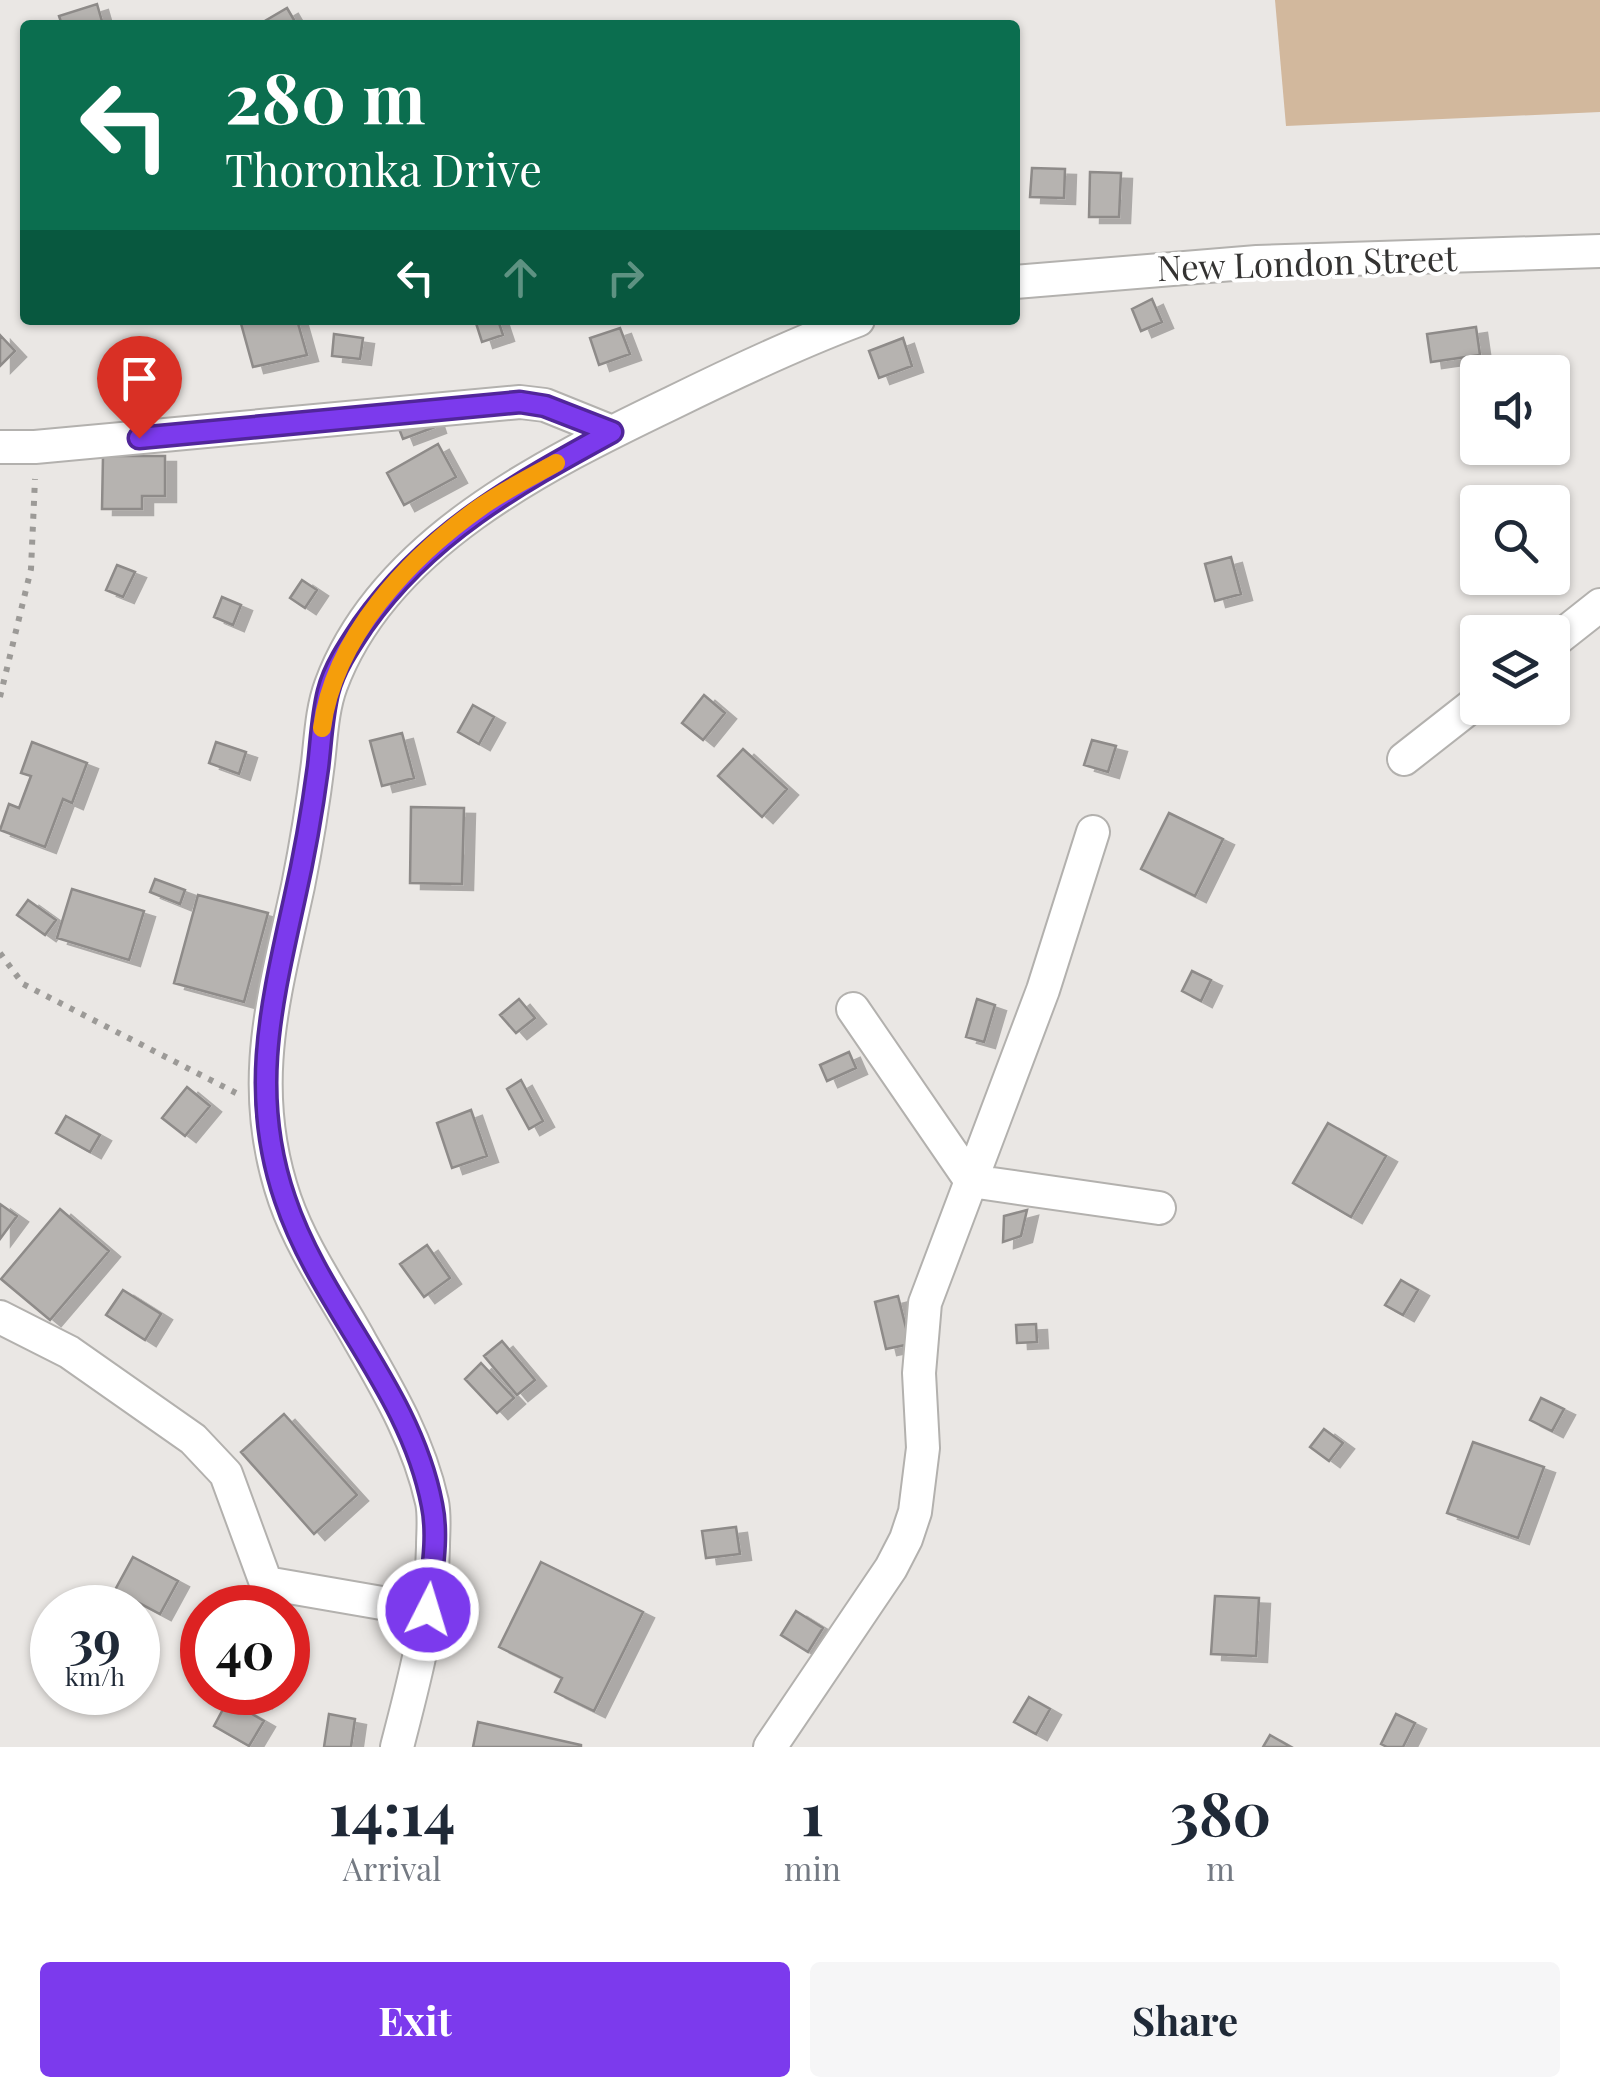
<!DOCTYPE html>
<html lang="en">
<head>
<meta charset="utf-8">
<style>
  :root { --surface:#fff; --page:#f6f6f7; --text:#1f2937; --muted:#747a83; --accent:#7c3aed }
  body { margin:0; font-family:"Playfair Display",serif; background:var(--page); color:var(--text); height:100vh; display:flex; flex-direction:column; font-size:38px; white-space:nowrap }
  * { box-sizing:border-box; margin:0 }
  p { font-size:32px; color:var(--muted) }
  .icon { flex:none; width:55px; height:55px; fill:none; stroke:currentColor; stroke-width:2; stroke-linecap:round; stroke-linejoin:round }
  .map { position:relative; height:1747px; overflow:hidden }
  .details { display:flex; flex-direction:column; background:var(--surface); flex:1 }
  .details>* { flex:none }
  .banner { position:absolute; left:20px; top:20px; width:1000px; height:305px; border-radius:10px; box-shadow:0 2px 8px #0004; background:#0b6e4f; color:#fff; overflow:hidden }
  .tools { position:absolute; left:1460px; top:355px; display:grid; gap:20px }
  .tools a { display:grid; place-items:center; width:110px; height:110px; border-radius:10px; background:var(--surface); box-shadow:0 2px 8px #0004; font-size:50px }
  .speed { position:absolute; left:30px; top:1585px; display:flex; gap:20px; font-size:50px; font-weight:700; text-align:center }
  .speed>* { display:grid; place-content:center; width:130px; height:130px; border-radius:50%; background:var(--surface); box-shadow:0 2px 8px #0004; line-height:1 }
  .speed small { font-size:25px; font-weight:400 }
  .speed .limit { border:15px solid #d22; background:#fff; color:#111 }
  .pin { position:absolute; display:grid; place-items:center; width:85px; height:85px; color:#fff; margin:-102px -42px; border-radius:50% 50% 50% 0; rotate:-45deg; box-shadow:0 0 10px #0007 }
  .pin .icon { rotate:45deg }
  .me { position:absolute; width:110px; margin:-55px; rotate:5deg; stroke-linejoin:round; filter:drop-shadow(0 0 8px #0008) }
  .turn { display:flex; align-items:center; gap:35px; height:210px; padding:0 40px; font-size:45px }
  .turn .icon { width:130px; height:130px; stroke-width:2.5 }
  .turn b { display:block; font-size:70px; line-height:85px }
  .lanes { display:flex; align-items:center; height:95px; padding:0 40px; background:#0003; justify-content:center; gap:50px; direction:ltr }
  .lanes .off { opacity:.35 }
  .eta { display:flex; justify-content:space-evenly; align-items:center; height:170px; text-align:center }
  .eta b { font-size:60px; font-weight:700; line-height:70px }
  .action { display:flex; gap:20px; margin-top:auto; padding:20px 40px }
  .action a { flex:1; height:115px; border-radius:10px; background:var(--accent); color:#fff; font-size:40px; font-weight:700; line-height:115px; text-align:center }
  .action a+a { background:var(--page); color:var(--text) }
  .map>svg:first-child { display:block }
</style>
</head>
<body>
<div class="map">
<svg width="1600" height="1747" viewBox="0 0 1600 1747">
  <defs>
    <filter id="shadow"><feDropShadow dx="11" dy="6" stdDeviation="0" flood-color="#0004"/></filter>
  </defs>
  <rect width="100%" height="100%" fill="#eae7e4"/>
  <!-- green -->
  <path fill="#d2b89d" d="M1275,0H1600V112L1286,126Z"/>
  <!-- building -->
  <path fill="#b6b3b0" stroke="#8e8b89" stroke-width="2.5" filter="url(#shadow)" d="M97,4L103,25H62L59,16Z
    M287,8L297,25H258Z
    M1032,168L1065,169L1064,198L1030,197Z
    M1090,172L1121,173L1119,217H1089Z
    M1152,299L1162,322L1141,331L1132,309Z
    M240,320H297L307,355L253,367Z
    M475,320H498L503,335L482,342Z
    M1476,327L1480,355L1431,362L1427,334Z
    M620,328L630,354L599,365L590,338Z
    M334,334L363,338L360,359L332,356Z
    M0,335L15,351L0,366Z
    M903,338L912,366L879,378L869,351Z
    M429,409L435,427L403,439L396,421Z
    M438,444L456,477L404,505L387,473Z
    M103,456H165V496H142V509H102Z
    M1231,557L1241,594L1215,601L1205,564Z
    M117,565L135,572L123,597L106,590Z
    M302,580L317,590L305,608L290,598Z
    M222,597L241,605L233,625L214,617Z
    M704,695L725,713L703,740L682,723Z
    M473,705L494,717L479,744L458,732Z
    M402,733L414,778L382,786L370,741Z
    M1092,740L1116,746L1108,772L1084,765Z
    M32,742L87,763L72,803L63,799L45,847L0,830L9,804L19,808L31,776L21,773Z
    M216,742L246,752L239,774L209,763Z
    M743,749L787,789L762,817L718,776Z
    M411,807L464,808L462,884L410,883Z
    M1169,813L1223,839L1195,896L1141,869Z
    M155,879L185,890L180,904L150,892Z
    M72,889L144,911L129,960L57,938Z
    M198,895L268,913L244,1002L174,983Z
    M28,900L56,920L45,935L17,915Z
    M1192,971L1211,980L1201,1001L1182,991Z
    M519,999L535,1018L516,1033L500,1015Z
    M977,999L995,1005L984,1042L966,1037Z
    M849,1052L856,1068L827,1081L820,1065Z
    M521,1080L543,1121L529,1129L507,1089Z
    M187,1087L210,1106L185,1136L162,1118Z
    M471,1110L487,1156L452,1168L437,1123Z
    M66,1116L100,1135L90,1152L56,1133Z
    M1328,1123L1386,1156L1351,1217L1293,1183Z
    M0,1204L17,1216L0,1239Z
    M60,1209L109,1251L50,1320L1,1279Z
    M1027,1210L1021,1236L1003,1242L1004,1216Z
    M427,1245L450,1278L424,1297L400,1264Z
    M1401,1280L1418,1290L1403,1315L1385,1305Z
    M123,1290L161,1314L145,1340L106,1315Z
    M898,1296L910,1344L886,1349L875,1302Z
    M1036,1324L1037,1342L1017,1343L1016,1325Z
    M502,1341L535,1380L517,1395L484,1356Z
    M481,1363L514,1398L497,1413L465,1379Z
    M1541,1398L1564,1409L1552,1431L1530,1420Z
    M284,1414L357,1495L314,1534L241,1452Z
    M1324,1429L1343,1443L1329,1461L1310,1447Z
    M1473,1442L1544,1467L1518,1538L1447,1513Z
    M736,1527L740,1554L706,1558L702,1531Z
    M133,1557L178,1581L160,1614L115,1590Z
    M541,1562L643,1612L594,1711L555,1692L562,1678L499,1647Z
    M1215,1596L1259,1598L1256,1656L1211,1654Z
    M796,1611L823,1628L808,1652L781,1635Z
    M202,1633V1670L187,1661Z
    M245,1692H266L261,1702Z
    M1029,1697L1050,1709L1036,1734L1014,1722Z
    M228,1700L264,1721L249,1746L214,1726Z
    M329,1714L355,1719L351,1747H324Z
    M1396,1714L1415,1723L1403,1747H1387L1381,1744Z
    M478,1722L581,1745V1747H473Z
    M1270,1735L1291,1747H1263Z"/>
  <g fill="none" stroke-linecap="round" stroke-linejoin="round">
    <defs>
      <path id="minor" d="M1015,282L1257,262L1600,251
        M0,447H35L520,402L545,405L612,432
        M1552,643L1600,605
        M1404,759L1478,701
        M853,1009L971,1181L1159,1208
        M0,1317L69,1352L193,1439L226,1474L266,1583L428,1611
        M397,1747C414,1681 432,1616 433,1547C433,1532 435,1516 432,1502C419,1443 390,1393 360,1341C334,1294 303,1251 285,1200C246,1087 274,997 298,886C306,846 313,804 318,763C321,737 322,709 331,685C383,544 545,464 672,403C733,373 794,344 858,320
        M770,1747L891,1568L906,1539L915,1512L923,1448L919,1373L925,1303L1043,990L1093,832"/>
    </defs>
    <!-- minor casing -->
    <use href="#minor" stroke="#b3b1ae" stroke-width="36"/>
    <!-- path -->
    <path stroke="#9c9a97" stroke-width="6" stroke-dasharray="5 8" stroke-linecap="butt" d="M0,697L31,569L35,479
      M0,953L23,984L236,1093"/>
    <!-- minor -->
    <use href="#minor" stroke="#fff" stroke-width="32"/>
  </g>
  <g fill="none" stroke-linecap="round" stroke-linejoin="round">
    <defs>
      <path id="route" d="M139,438L520,402L545,406L612,432C515,485 428,533 363,625C349,646 334,668 328,692C322,716 321,742 318,767C312,812 304,857 294,901C271,1006 249,1094 285,1199C321,1307 410,1389 432,1505C439,1538 431,1577 428,1610"/>
    </defs>
    <!-- route casing -->
    <use href="#route" stroke="#51269a" stroke-width="25"/>
    <!-- route -->
    <use href="#route" stroke="#7c3aed" stroke-width="18"/>
    <!-- slow -->
    <path stroke="#f59e0b" stroke-width="18" d="M322,728C334,637 409,557 482,506C505,490 531,477 556,463"/>
  </g>
  <g text-anchor="middle" stroke-width="8" stroke-linejoin="round" paint-order="stroke">
    <!-- street labels -->
    <g font-size="35" fill="#343332" stroke="#fff">
      <text transform="translate(1307 264) rotate(-2)" y="12">New London Street</text>
    </g>
  </g>
</svg>
<div class="tools">
<a><svg class="icon" aria-label="sound" viewBox="0 0 24 24"><path d="M4 9h4l5-4v14l-5-4H4zM17 9q2 3 0 6"/></svg></a>
<a><svg class="icon" aria-label="search" viewBox="0 0 24 24"><circle cx="10" cy="10" r="6"/><path d="M15 15l6 6"/></svg></a>
<a><svg class="icon" aria-label="layers" viewBox="0 0 24 24"><path d="M12 4l9 5-9 5-9-5zM3 14l9 5 9-5"/></svg></a>
</div>
<div class="speed"><div>39<small>km/h</small></div><div class="limit">40</div></div>
<div class="pin" style="left:139px;top:438px;background:#d93025"><svg class="icon" aria-label="arrive" viewBox="0 0 24 24"><path d="M6 21V4h12l-3 4 3 4H6"/></svg></div>
<svg class="me" style="left:428px;top:1610px" viewBox="-20 -20 40 40"><circle r="17" fill="#7c3aed" stroke="#fff" stroke-width="3"/><path d="M0-11L8 9 0 5-8 9z" fill="#fff"/></svg>
<div class="banner">
<div class="turn"><svg class="icon" aria-label="left" viewBox="0 0 24 24"><path d="M17 20v-9H6M10 6l-5 5 5 5"/></svg><div><b>280 m</b>Thoronka Drive</div></div>
<div class="lanes"><svg class="icon" aria-label="left" viewBox="0 0 24 24"><path d="M17 20v-9H6M10 6l-5 5 5 5"/></svg><svg class="icon off" aria-label="ahead" viewBox="0 0 24 24"><path d="M12 20V5M6 11l6-6 6 6"/></svg><svg class="icon off" aria-label="right" viewBox="0 0 24 24"><path d="M7 20v-9h11M14 6l5 5-5 5"/></svg></div>
</div>
</div>
<section class="details">
<div class="eta">
<div><b>14:14</b><p>Arrival</p></div>
<div><b>1</b><p>min</p></div>
<div><b>380</b><p>m</p></div>
</div>
<div class="action"><a>Exit</a><a>Share</a></div>
</section>
</body>
</html>
